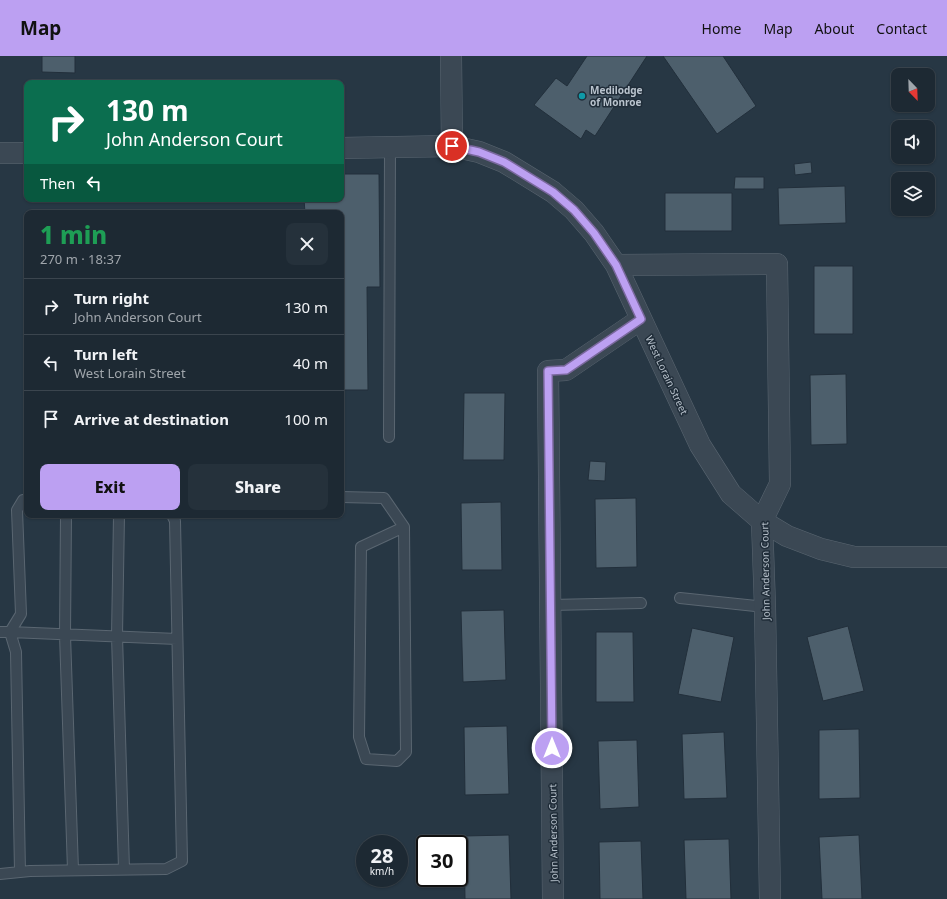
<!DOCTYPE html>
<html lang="en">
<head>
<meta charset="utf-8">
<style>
  :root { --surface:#1d2933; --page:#25313b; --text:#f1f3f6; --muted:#a0a6ac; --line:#3b454e; --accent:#bca0f2 }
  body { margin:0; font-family:"Noto Sans",sans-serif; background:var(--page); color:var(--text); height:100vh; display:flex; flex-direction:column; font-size:15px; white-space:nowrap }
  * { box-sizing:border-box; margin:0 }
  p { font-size:13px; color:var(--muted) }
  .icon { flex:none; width:22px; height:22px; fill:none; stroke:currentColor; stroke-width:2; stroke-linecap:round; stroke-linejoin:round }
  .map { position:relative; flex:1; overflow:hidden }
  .sheet { position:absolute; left:24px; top:154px; width:320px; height:308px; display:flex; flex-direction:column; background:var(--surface); border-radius:8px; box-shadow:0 1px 3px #0004,0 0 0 1px var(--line) }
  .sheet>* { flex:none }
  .hud { position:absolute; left:24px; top:24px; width:320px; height:122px; border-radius:8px; box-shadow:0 1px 3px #0004,0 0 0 1px var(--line); background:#0b6e4f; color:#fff; overflow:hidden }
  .needle { width:26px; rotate:157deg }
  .controls { position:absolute; left:891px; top:12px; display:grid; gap:8px }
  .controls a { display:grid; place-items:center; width:44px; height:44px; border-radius:8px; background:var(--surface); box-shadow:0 1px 3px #0004,0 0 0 1px var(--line); font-size:20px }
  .speed { position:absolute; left:356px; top:779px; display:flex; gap:8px; font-size:20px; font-weight:700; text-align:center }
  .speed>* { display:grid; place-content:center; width:52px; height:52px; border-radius:50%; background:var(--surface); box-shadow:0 1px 3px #0004,0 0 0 1px var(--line); line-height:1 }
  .speed small { font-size:10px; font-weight:400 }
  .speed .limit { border:2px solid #111; border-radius:6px; background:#fff; color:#111 }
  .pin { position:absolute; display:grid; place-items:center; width:34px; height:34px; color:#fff; margin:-17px; border:2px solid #fff; border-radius:50%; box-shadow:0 1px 4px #0007 }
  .me { position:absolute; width:44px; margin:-22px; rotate:0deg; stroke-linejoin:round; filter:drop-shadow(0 0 3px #0008) }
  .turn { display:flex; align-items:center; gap:14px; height:84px; padding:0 16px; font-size:18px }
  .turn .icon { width:52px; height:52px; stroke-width:2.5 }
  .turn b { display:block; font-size:28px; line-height:34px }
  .then { display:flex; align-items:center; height:38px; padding:0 16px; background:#0003; gap:8px; font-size:15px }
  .round { display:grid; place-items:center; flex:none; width:42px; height:42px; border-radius:8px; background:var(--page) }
  .overview { display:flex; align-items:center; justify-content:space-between; height:68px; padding:0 16px }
  h1 { font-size:24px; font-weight:800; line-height:30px; color:#1e9e55 }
  .button { display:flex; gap:8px; margin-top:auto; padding:8px 16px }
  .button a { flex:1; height:46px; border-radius:8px; background:var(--accent); color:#111; font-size:16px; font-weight:800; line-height:46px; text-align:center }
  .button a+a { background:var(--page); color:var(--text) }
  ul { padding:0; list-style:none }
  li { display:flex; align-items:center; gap:12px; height:56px; padding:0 16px; border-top:1px solid var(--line) }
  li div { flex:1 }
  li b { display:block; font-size:15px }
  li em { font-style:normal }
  header { display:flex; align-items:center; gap:24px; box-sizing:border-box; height:56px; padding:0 20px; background:var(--accent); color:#111 }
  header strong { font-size:19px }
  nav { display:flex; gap:22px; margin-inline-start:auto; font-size:14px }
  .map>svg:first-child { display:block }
</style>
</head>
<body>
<header>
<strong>Map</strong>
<nav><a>Home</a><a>Map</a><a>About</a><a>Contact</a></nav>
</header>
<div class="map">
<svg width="947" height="843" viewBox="0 0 947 843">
  <rect width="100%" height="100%" fill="#273744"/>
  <!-- building -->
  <path fill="#4d5f6c" stroke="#222f3b" d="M42,0H75V17L42,16Z
    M587,0H647L595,80L586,74L581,83L534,49L556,22L567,30Z
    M663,0H723L756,50L717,78Z
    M811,106L812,117L795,119L794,108Z
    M341,118H379L380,231H367L368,334H341V157H305L304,143H341Z
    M735,121H764V133H734Z
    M845,130L846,167L779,169L778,132Z
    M665,137H732V175H665Z
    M814,210H853V278H814Z
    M846,318L847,388L811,389L810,319Z
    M464,337H505L504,404H463Z
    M590,405L606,406L605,425L588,424Z
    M636,442L637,511L596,512L595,443Z
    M501,446L502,514H462L461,447Z
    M504,554L506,624L463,626L461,555Z
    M848,570L864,635L823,645L807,581Z
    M692,572L734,581L721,646L678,638Z
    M596,576H633L634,646H596Z
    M507,670L509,738L465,739L464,671Z
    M859,673L860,742L819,743V674Z
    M724,676L727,742L684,743L682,678Z
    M637,684L639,751L600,753L598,685Z
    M509,779L511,843H465L464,780Z
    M859,779L862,843H822L819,781Z
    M729,783L731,843H686L684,784Z
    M641,785L643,843H600L599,786Z"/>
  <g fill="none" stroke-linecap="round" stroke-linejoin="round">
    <defs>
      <path id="lane" d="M389,381L390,91
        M341,441L384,442L404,471L406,696L397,705L366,703L359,681L361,491L404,471
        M66,459L65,579L73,814
        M119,459L117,580L124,813
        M680,542L765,551
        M551,549L641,547
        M0,576H10L21,558L17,454L23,444H27
        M20,816L16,596L10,576L177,583
        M0,818L30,815L166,813L182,805L175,465L172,459"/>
      <path id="street" d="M451,0L452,90
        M341,92L452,90L479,96L504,106L553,136L574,154L594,177L616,209L700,389L731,438L762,465L787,480L821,493L854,501H947
        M0,97H27
        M616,209L777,208L780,428L762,465L765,551L770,843
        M553,843L548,315L566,314L641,263"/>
    </defs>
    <!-- lane casing -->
    <use href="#lane" stroke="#5a6671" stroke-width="12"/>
    <!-- street casing -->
    <use href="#street" stroke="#5a6671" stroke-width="22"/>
    <!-- lane -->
    <use href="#lane" stroke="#3b4854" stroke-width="10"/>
    <!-- street -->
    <use href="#street" stroke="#3b4854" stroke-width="21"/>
  </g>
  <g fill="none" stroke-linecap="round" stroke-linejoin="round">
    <defs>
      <path id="route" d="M452,90L479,96L504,106L553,136L574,154L594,177L616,209L641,263L566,314L548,315L552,692"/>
    </defs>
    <!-- route casing -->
    <use href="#route" stroke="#7a689d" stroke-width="10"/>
    <!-- route -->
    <use href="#route" stroke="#bca0f2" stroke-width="7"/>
  </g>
  <!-- markers -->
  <circle fill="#0f9aa8" stroke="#202d39" stroke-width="1.5" cx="582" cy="40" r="4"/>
  <g text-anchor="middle" stroke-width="3" stroke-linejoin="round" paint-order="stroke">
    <!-- poi labels -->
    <g font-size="10" font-weight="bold" fill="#b9c3cd" stroke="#202d39" text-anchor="start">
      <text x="590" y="38">Medilodge<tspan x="590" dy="12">of Monroe</tspan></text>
    </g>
    <!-- street labels -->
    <g font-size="10" fill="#b9c3cd" stroke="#202d39">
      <text transform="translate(667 319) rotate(65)" y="4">West Lorain Street</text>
      <text transform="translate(765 515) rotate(-91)" y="4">John Anderson Court</text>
      <text transform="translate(553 777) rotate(-91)" y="4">John Anderson Court</text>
    </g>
  </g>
</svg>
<div class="controls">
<a><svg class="needle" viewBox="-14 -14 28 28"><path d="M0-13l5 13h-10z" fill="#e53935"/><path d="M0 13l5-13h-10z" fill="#a0a6ac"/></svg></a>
<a><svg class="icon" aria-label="sound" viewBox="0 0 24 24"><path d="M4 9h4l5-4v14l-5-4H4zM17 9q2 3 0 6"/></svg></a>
<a><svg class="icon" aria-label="layers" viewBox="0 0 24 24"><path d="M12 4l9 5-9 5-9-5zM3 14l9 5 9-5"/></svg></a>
</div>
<div class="speed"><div>28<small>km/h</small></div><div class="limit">30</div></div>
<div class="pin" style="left:452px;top:90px;background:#d93025"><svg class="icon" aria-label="arrive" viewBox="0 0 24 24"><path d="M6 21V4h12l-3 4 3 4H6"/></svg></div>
<svg class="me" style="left:552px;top:692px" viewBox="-20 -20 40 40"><circle r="17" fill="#bca0f2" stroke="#fff" stroke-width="3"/><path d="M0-11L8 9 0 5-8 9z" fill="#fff"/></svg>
<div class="hud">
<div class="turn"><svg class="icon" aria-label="right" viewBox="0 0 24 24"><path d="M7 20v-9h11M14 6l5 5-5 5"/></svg><div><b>130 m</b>John Anderson Court</div></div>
<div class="then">Then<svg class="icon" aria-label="left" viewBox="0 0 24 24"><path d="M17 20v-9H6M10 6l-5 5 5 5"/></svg></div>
</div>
<section class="sheet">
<div class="overview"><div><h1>1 min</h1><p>270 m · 18:37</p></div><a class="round"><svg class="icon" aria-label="close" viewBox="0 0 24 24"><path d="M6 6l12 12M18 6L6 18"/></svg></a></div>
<ul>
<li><svg class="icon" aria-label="right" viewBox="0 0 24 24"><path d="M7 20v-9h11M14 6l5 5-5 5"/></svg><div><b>Turn right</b><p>John Anderson Court</p></div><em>130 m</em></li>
<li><svg class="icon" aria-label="left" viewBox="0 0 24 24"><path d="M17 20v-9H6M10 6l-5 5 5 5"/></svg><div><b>Turn left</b><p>West Lorain Street</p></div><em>40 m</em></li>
<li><svg class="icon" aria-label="arrive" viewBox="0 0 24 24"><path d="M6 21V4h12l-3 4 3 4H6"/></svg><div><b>Arrive at destination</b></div><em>100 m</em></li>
</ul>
<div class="button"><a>Exit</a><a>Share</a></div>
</section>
</div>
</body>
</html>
